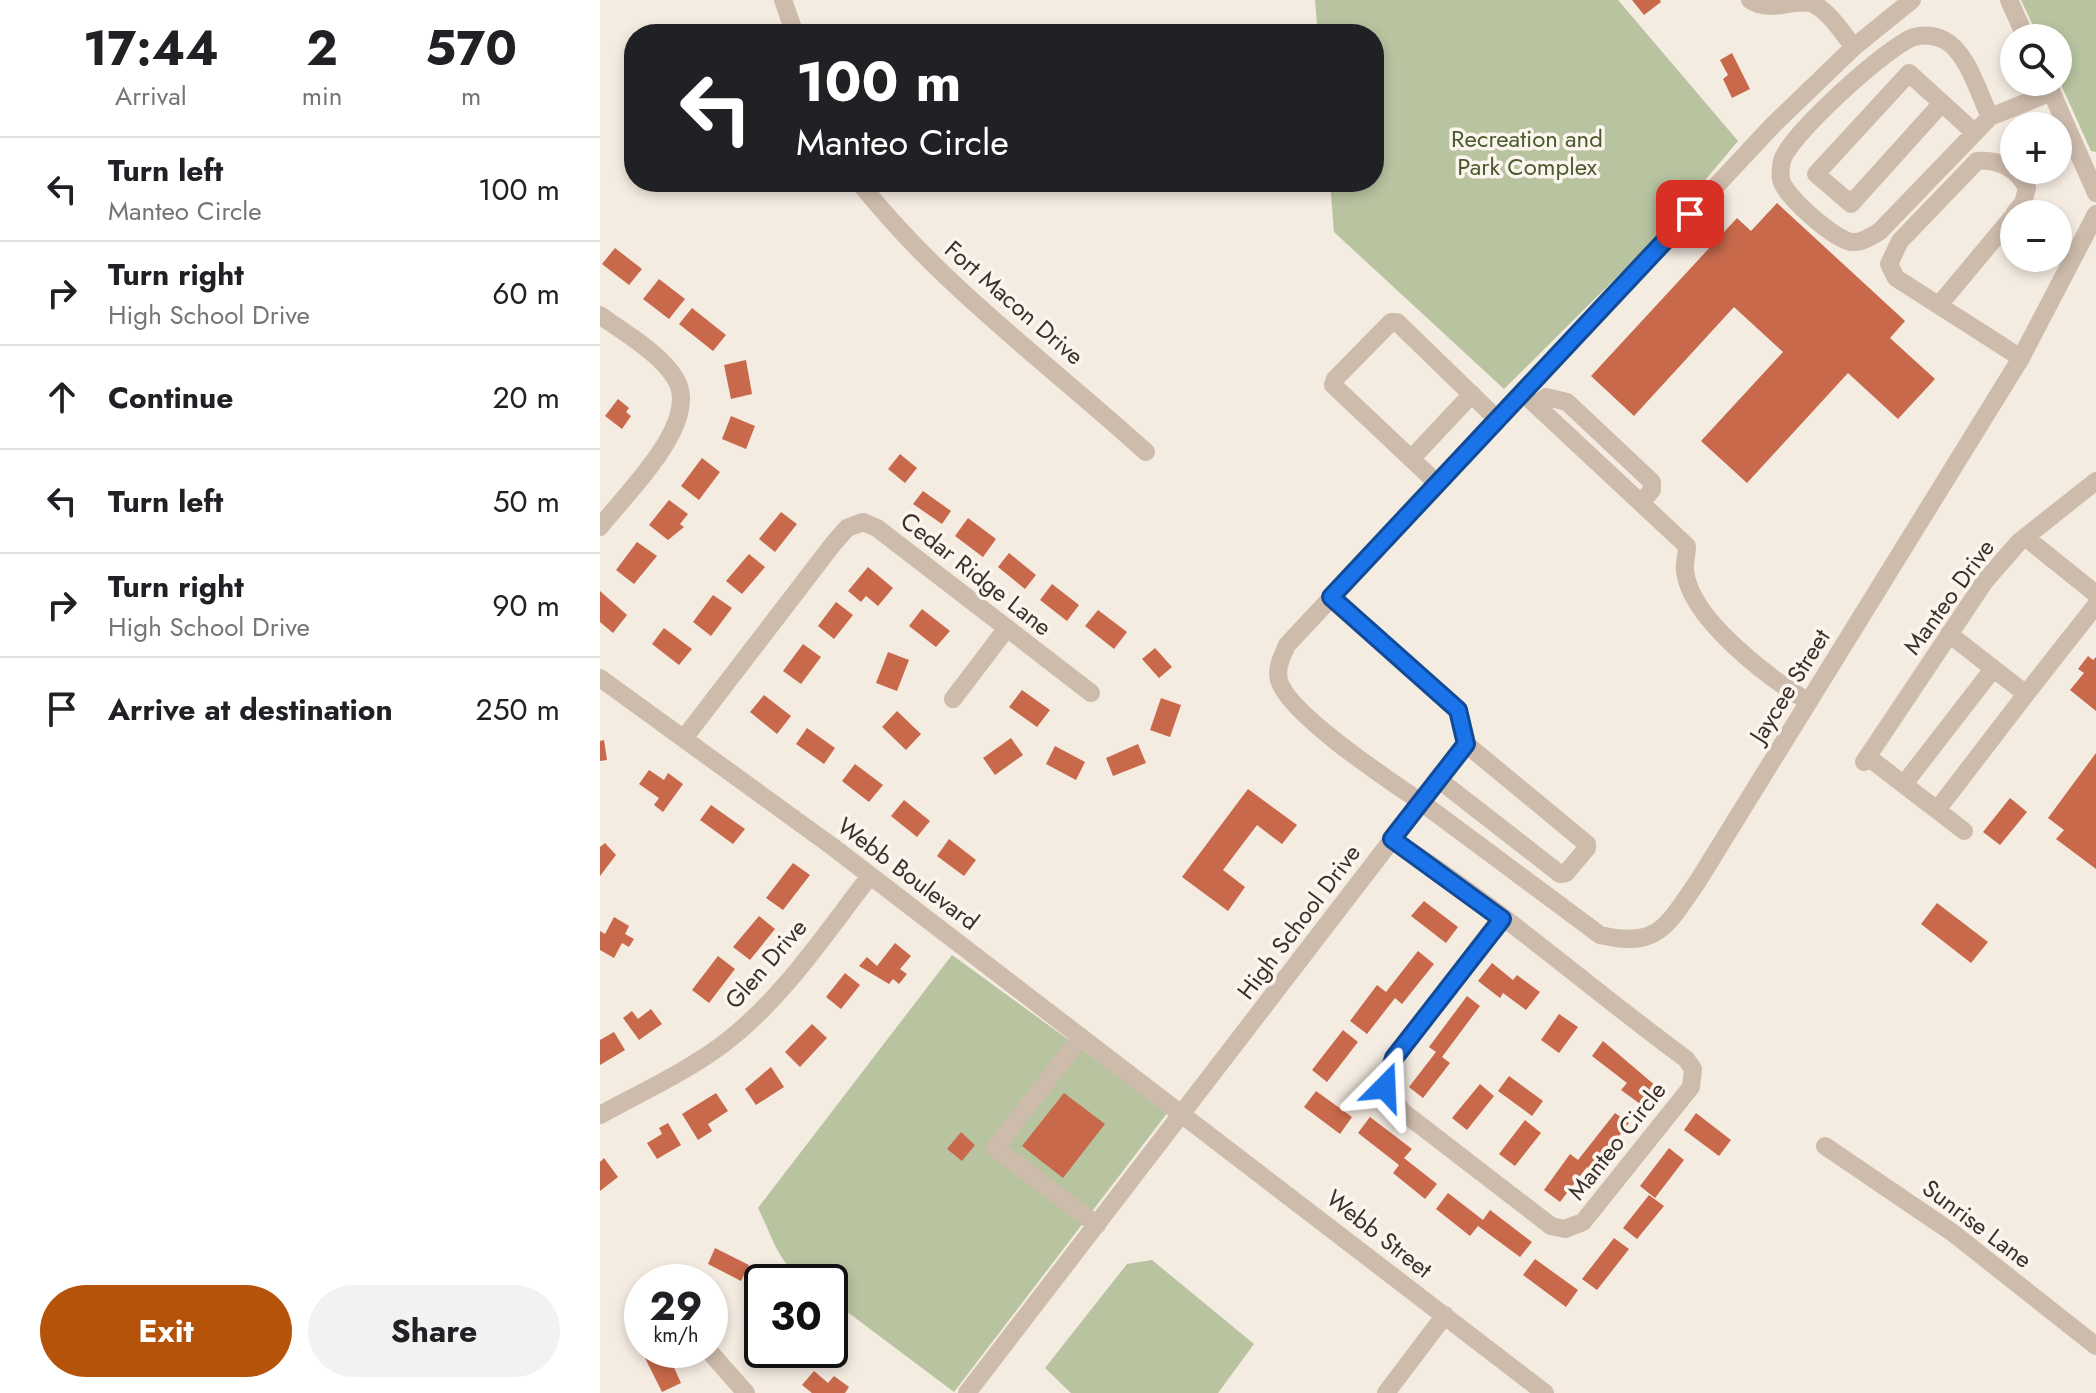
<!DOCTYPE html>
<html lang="en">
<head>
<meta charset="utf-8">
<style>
  :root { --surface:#fff; --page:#f2f2f2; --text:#202124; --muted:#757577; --line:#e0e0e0; --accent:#b45309 }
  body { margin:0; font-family:Jost,sans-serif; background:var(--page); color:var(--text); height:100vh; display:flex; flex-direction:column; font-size:30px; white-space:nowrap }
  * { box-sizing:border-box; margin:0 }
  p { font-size:26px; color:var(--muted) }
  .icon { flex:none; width:44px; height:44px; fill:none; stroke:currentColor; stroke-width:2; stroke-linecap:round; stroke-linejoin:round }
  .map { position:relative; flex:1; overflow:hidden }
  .drawer { display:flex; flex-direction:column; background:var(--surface); width:600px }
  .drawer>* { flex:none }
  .banner { position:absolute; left:24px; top:24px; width:760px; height:168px; border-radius:32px; box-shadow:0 4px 12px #0003; background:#202124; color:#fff; overflow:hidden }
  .buttons { position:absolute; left:1400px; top:24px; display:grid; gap:16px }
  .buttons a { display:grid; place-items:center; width:72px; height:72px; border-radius:50%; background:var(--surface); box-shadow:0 4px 12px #0003; font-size:40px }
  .speed { position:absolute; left:24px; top:1264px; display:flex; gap:16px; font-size:40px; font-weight:700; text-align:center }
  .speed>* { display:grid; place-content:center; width:104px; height:104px; border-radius:50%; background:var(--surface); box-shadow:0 4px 12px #0003; line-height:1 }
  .speed small { font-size:20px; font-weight:400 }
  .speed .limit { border:4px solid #111; border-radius:12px; background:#fff; color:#111 }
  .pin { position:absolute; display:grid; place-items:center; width:68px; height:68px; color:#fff; margin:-34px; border-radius:16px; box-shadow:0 4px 12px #0006 }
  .me { position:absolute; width:88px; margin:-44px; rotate:21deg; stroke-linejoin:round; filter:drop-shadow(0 0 6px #0008) }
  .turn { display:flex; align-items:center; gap:28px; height:168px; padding:0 40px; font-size:36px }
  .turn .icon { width:104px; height:104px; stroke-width:2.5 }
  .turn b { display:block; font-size:56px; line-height:68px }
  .eta { display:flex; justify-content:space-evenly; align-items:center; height:136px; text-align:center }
  .eta b { font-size:48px; font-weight:700; line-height:56px }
  .action { display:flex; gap:16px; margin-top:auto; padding:16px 40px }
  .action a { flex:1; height:92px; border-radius:48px; background:var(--accent); color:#fff; font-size:32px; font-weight:700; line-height:92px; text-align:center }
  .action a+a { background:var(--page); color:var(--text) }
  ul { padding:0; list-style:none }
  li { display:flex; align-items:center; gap:24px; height:104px; padding:0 40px; border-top:2px solid var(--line) }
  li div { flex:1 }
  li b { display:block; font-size:30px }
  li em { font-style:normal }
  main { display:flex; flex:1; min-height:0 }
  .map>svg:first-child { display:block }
</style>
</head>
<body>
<main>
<section class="drawer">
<div class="eta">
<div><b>17:44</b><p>Arrival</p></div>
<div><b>2</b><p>min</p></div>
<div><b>570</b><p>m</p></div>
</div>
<ul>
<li><svg class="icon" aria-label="left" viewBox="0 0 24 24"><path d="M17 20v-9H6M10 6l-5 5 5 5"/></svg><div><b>Turn left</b><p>Manteo Circle</p></div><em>100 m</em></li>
<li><svg class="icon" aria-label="right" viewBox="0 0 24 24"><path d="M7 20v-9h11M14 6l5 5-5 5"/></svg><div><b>Turn right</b><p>High School Drive</p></div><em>60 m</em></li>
<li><svg class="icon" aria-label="ahead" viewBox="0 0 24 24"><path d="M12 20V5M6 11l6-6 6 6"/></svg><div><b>Continue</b></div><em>20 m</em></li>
<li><svg class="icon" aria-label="left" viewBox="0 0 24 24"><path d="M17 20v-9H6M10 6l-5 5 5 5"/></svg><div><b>Turn left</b></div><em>50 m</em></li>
<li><svg class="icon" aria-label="right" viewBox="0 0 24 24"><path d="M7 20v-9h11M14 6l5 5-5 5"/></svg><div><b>Turn right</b><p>High School Drive</p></div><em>90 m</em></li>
<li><svg class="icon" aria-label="arrive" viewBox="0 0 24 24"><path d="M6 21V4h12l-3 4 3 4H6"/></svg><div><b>Arrive at destination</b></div><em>250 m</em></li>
</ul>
<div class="action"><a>Exit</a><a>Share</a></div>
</section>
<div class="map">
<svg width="1496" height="1393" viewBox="0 0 1496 1393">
  <rect width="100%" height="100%" fill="#f4ebe1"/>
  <!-- green -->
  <path fill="#b8c4a0" d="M715,0H1018L1138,141L1060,234L904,389L734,232L730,182H774V34H680L704,25H717Z
    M1421,0H1496V152L1491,151L1458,78V38H1439Z
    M352,955L568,1112L354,1392L230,1299V1282C182,1282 177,1246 158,1208Z
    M552,1260L654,1344L618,1393H471L445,1368L527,1264Z"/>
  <!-- building -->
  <path fill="#c8694b" d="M1032,0H1060L1061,2L1044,15Z
    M1132,53L1150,89L1132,98L1123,79L1128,75L1120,60Z
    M1177,203L1305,321L1290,338L1335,379L1298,419L1248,373L1147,483L1101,441L1183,352L1134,307L1034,416L991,376L1137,218L1151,231Z
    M15,248L42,269L29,285L2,264Z
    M59,279L85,299L69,319L43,299Z
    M92,308L126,335L113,351L79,324Z
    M146,360L152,394L131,399L124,365Z
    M18,399L29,408L26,412L31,416L22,429L5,416Z
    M131,416L155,426L146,449L122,439Z
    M300,454L317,468L305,483L288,469Z
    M102,458L120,472L99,500L81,486Z
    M323,491L351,511L342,524L313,504Z
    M69,500L88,514L80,524L84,527L68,540L49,525Z
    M181,512L197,524L175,552L159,539Z
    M368,518L396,539L383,557L355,536Z
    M37,542L57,556L34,584L16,570Z
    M409,553L436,575L425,589L398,567Z
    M149,554L165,567L142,594L126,581Z
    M268,567L293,588L278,606L266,596L261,602L248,591Z
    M452,584L479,605L467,621L440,600Z
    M0,591L27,615L13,633L0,622Z
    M113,595L132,608L111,636L93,622Z
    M236,602L253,615L234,639L218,626Z
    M322,609L350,631L336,647L309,626Z
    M498,610L527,632L514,649L485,626Z
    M64,628L92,649L79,665L52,644Z
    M203,644L221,657L201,684L183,671Z
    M555,648L572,667L559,678L542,659Z
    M288,652L309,660L297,691L276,683Z
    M1488,656L1493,660L1496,657V711L1470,690L1484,673L1478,669Z
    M422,690L450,710L437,727L409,707Z
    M164,695L191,716L177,734L150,712Z
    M561,698L581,705L570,737L550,730Z
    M297,711L321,734L306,750L282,727Z
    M207,728L235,748L224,764L196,744Z
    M411,738L423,755L395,775L383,758Z
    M4,740L7,760L0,761V741Z
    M538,744L546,763L513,776L506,758Z
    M455,746L485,762L476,780L446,764Z
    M1496,753V869L1456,839L1464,830L1448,818Z
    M255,764L283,785L269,802L242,781Z
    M49,770L64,780L68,773L83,784L63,812L54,805L59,798L39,784Z
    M648,789L697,825L682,844L657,825L623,870L645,887L628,911L582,877Z
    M1410,798L1427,812L1400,845L1383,832Z
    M304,800L330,821L317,837L291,816Z
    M111,805L145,829L133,844L100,820Z
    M349,839L376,860L364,876L337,856Z
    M5,843L16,855L0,876V847Z
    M193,863L210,875L183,910L166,898Z
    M824,901L858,927L846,943L811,916Z
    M1337,903L1388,942L1371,963L1321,924Z
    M159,916L175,929L150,960L133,947Z
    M14,917L29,926L25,934L34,939L29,947L22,943L14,958L0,950V931L5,934Z
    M295,943L311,956L300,969L307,974L299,984L293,979L289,984L259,966L267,957L277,966Z
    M818,951L834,964L802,1004L795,998L767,1034L750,1021L777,985L786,992Z
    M118,956L135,969L109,1003L92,990Z
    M892,963L913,980L917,975L940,992L926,1010L903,993L900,998L878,981Z
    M245,973L260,985L241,1009L226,997Z
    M867,996L880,1006L842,1057L850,1063L823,1098L809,1087L836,1052L829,1047Z
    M51,1009L62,1024L39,1040L23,1018L32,1011L38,1019Z
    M959,1014L978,1027L959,1053L941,1040Z
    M212,1024L227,1038L200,1067L185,1052Z
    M743,1030L758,1042L727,1082L712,1070Z
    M14,1032L25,1050L0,1065V1040Z
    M1003,1041L1057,1087L1043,1106L1021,1090L1027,1083L992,1056Z
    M171,1067L184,1087L156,1105L145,1089Z
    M909,1076L943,1101L932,1116L898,1091Z
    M880,1084L894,1096L867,1130L852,1118Z
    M716,1091L752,1117L740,1134L704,1107Z
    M116,1093L128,1111L108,1124L112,1131L98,1140L82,1114Z
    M464,1093L505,1124L463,1178L422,1146Z
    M1015,1113L1029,1123L992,1171L987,1167L960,1202L944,1190L970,1154L978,1160Z
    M1096,1113L1131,1140L1119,1156L1084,1130Z
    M770,1117L812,1149L804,1158L837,1184L825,1199L793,1173L799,1165L758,1133Z
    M925,1120L941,1133L915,1166L899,1154Z
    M68,1123L81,1145L57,1159L47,1143L62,1134L59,1128Z
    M361,1132L375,1145L362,1161L347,1149Z
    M1069,1148L1084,1160L1055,1198L1040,1186Z
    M4,1158L18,1177L0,1191V1162Z
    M848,1193L883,1220L890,1210L932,1242L920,1257L878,1226L870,1236L836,1209Z
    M1049,1195L1064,1206L1037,1239L1023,1228Z
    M1014,1238L1029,1249L997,1290L982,1279Z
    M115,1248L149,1265L141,1281L108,1264Z
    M935,1259L978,1290L966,1307L923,1275Z
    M59,1271L75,1282H52Z
    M162,1311V1334L152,1317Z
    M61,1350H66L81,1383L62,1392L45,1358Z
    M214,1371L228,1383L234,1376L249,1387L245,1393H212L202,1385Z"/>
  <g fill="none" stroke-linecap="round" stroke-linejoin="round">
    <!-- minor -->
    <path stroke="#cdbbac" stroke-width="18" d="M183,0L195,34
      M1150,0C1170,13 1189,0 1211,3C1229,10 1242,33 1254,47
      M1409,0L1426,38
      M1447,82L1496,193
      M1342,103L1251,204L1216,174L1309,73L1375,133
      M1390,117C1379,94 1367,51 1344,40C1334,35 1325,34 1314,37C1289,45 1188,136 1182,161C1181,165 1180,175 1181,179C1184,196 1235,240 1252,242C1262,243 1272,236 1280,231L1390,117L1452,92
      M259,182C340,285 449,364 546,452
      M1414,214L1423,203L1427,188C1417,169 1400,159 1377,161L1300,241L1289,264L1296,278L1421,358
      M1339,305L1414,215
      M0,315C24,333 59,352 75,378C103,421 26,493 0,527
      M923,393L1087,546C1087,554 1084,563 1085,571C1090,619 1170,679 1209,702
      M937,406L946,397L967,402L1052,482V490L1041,503
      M811,459L872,394
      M838,484L733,385L735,379L791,322H797L898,420
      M1425,537L1496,594
      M731,597L858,710L866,744L821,802L1000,935C1059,949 1067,925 1098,881L1421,358L1496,214
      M1349,634L1426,694L1496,605
      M0,678L233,847L945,1393
      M353,699L407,628
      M85,737L233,544L247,528L263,522L277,528L491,693
      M1268,757L1337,810L1426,694
      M1264,762L1385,581L1419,542L1496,481
      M838,779L960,874L966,873L987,848V844L866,744
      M1304,784L1393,669
      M1337,810L1364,831
      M792,839C895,904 988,987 1086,1059L1093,1069L1091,1087L983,1222L965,1229L951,1226L803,1112L785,1087L794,1058L902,919
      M481,1037L395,1148L497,1225
      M0,1115C40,1093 84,1073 122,1045C182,1000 224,935 270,876
      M1225,1146L1353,1233L1496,1346
      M108,1350L146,1393
      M367,1393L821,802C790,781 687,713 679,680C676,667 682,657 687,645L1174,124L1254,47L1312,0
      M786,1393L845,1315"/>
  </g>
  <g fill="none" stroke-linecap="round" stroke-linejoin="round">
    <defs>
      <path id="route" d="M785,1087L794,1058L902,919L792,839L866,744L858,710L731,597L1090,214"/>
    </defs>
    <!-- route casing -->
    <use href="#route" stroke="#114b97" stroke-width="20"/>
    <!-- route -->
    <use href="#route" stroke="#1a73e8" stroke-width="14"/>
  </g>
  <g text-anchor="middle" stroke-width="7" stroke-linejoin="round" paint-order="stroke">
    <!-- park labels -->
    <g font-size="24" fill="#4a5a2e" stroke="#fbf5ee">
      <text x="927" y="147">Recreation and<tspan x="927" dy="28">Park Complex</tspan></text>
    </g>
    <!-- street labels -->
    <g font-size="24" fill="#3b302b" stroke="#fbf5ee">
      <text transform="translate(414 303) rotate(41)" y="8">Fort Macon Drive</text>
      <text transform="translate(376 574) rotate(38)" y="8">Cedar Ridge Lane</text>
      <text transform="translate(1349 597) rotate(-54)" y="8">Manteo Drive</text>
      <text transform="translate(1190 686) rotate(-58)" y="8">Jaycee Street</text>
      <text transform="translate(308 874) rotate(37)" y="8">Webb Boulevard</text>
      <text transform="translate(699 922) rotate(-53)" y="8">High School Drive</text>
      <text transform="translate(166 964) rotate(-49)" y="8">Glen Drive</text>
      <text transform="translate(1017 1141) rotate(-52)" y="8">Manteo Circle</text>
      <text transform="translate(1377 1224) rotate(37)" y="8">Sunrise Lane</text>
      <text transform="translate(779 1234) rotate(38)" y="8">Webb Street</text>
    </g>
  </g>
</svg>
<div class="buttons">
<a><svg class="icon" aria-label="search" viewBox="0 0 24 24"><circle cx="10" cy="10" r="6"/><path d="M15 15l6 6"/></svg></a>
<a>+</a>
<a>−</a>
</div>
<div class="speed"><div>29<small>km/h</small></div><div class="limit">30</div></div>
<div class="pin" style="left:1090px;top:214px;background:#d93025"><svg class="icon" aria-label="arrive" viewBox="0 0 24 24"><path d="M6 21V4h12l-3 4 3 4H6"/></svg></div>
<svg class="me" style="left:785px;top:1087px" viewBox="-20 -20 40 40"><path d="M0-17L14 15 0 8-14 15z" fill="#1a73e8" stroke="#fff" stroke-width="4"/></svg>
<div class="banner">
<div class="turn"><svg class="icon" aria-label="left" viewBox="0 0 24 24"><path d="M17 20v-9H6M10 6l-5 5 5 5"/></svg><div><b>100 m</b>Manteo Circle</div></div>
</div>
</div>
</main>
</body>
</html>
